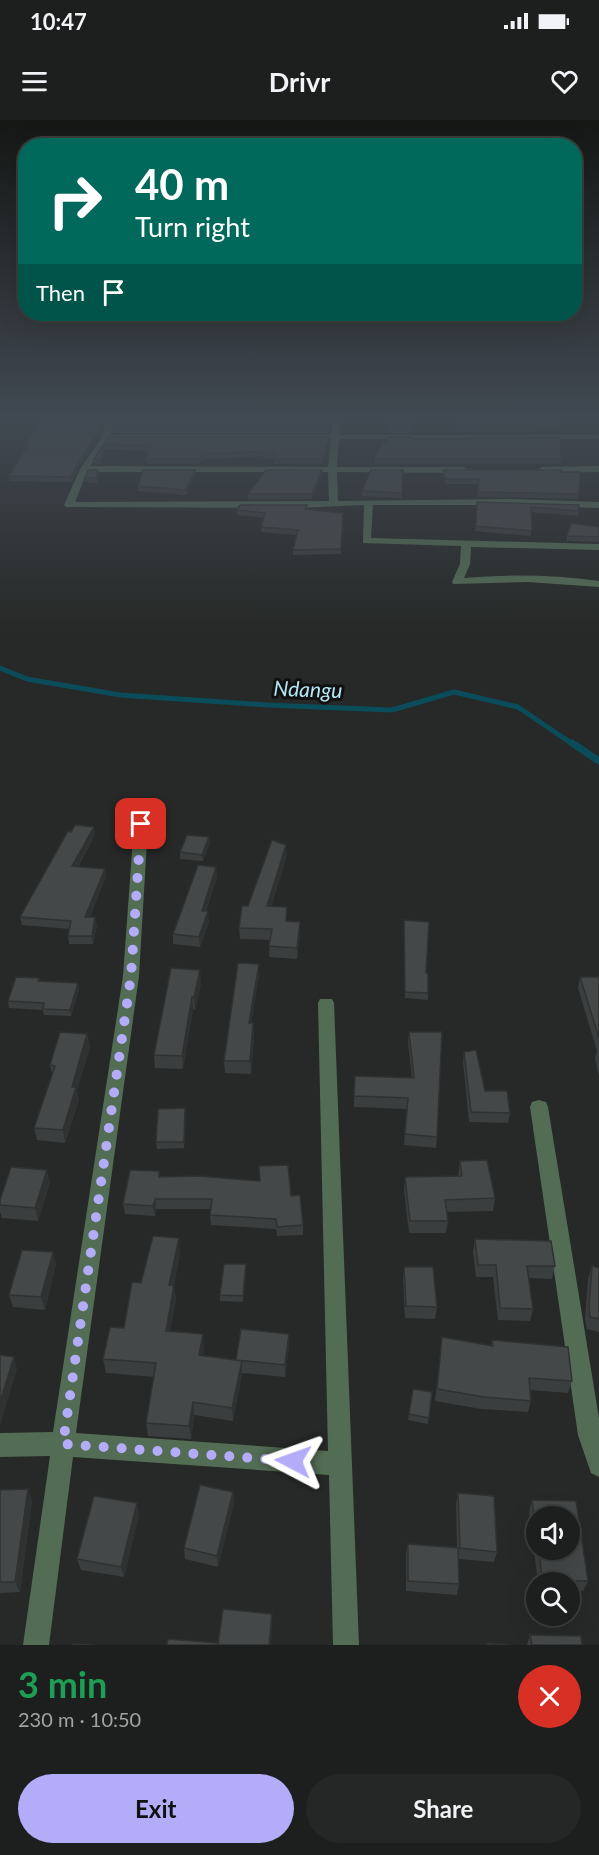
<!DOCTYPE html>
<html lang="en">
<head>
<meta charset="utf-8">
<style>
  :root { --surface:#1c1f1d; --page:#252726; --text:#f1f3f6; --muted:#a0a2a4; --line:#3a3d3b; --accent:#b3adf9 }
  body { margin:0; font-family:Lato,sans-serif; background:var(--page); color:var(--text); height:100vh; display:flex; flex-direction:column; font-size:22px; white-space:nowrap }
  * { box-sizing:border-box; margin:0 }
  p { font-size:20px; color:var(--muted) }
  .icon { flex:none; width:33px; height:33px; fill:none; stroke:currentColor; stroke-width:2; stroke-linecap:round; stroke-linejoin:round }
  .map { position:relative; height:1525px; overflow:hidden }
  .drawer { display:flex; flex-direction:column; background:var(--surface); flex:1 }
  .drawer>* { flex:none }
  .banner { position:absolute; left:18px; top:18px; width:564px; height:183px; border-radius:24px; box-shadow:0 6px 24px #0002,0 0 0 2px var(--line); background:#00695c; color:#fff; overflow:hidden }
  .controls { position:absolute; left:526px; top:1386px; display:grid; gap:12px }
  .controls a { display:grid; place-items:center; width:54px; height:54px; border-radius:50%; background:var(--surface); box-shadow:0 6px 24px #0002,0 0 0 2px var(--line); font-size:30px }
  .pin { position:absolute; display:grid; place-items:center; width:51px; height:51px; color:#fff; margin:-26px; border-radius:12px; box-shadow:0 3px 9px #0006 }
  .me { position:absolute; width:66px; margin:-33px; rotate:274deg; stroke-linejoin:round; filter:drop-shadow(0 0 4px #0008) }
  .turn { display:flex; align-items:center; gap:21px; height:126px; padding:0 18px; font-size:27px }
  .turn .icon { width:78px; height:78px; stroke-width:2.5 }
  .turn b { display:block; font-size:42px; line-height:51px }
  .then { display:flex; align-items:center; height:57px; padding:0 18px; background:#0003; gap:12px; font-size:22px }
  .round { display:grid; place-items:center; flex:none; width:63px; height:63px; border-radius:32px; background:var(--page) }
  .headline { display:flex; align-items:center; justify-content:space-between; height:102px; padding:0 18px }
  h1 { font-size:36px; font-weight:700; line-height:45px; color:#1e9e55 }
  .action { display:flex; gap:12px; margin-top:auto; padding:12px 18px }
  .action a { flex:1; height:69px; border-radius:36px; background:var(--accent); color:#111; font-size:24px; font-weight:700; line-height:69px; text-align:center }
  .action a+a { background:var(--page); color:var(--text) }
  .status { display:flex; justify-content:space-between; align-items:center; height:42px; padding:0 30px; background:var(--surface); direction:ltr }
  .status svg { height:16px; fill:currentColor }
  header { display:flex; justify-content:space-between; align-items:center; height:78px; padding:0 18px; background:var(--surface); font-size:27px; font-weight:700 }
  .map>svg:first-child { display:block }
</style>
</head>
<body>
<div class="status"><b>10:47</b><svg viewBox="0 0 49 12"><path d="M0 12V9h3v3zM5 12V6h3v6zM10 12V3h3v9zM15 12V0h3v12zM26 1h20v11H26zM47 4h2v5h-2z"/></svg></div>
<header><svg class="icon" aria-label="menu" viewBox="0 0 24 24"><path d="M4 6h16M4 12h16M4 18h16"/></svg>Drivr<svg class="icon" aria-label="heart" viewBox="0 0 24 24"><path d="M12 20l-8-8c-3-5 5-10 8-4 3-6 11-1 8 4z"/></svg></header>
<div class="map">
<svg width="599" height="1525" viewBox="0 0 599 1525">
  <rect width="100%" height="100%" fill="#262927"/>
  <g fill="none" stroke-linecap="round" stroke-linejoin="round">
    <!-- stream-far1 -->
    <path stroke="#0a4c5a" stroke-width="5" d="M0,548L27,559L120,575L267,585L392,590L454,572L518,587L574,625"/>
    <!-- stream -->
    <path stroke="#0a4c5a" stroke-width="7" d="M572,623L599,641"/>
    <!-- minor -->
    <path fill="#536c54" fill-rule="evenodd" d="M107,299H115L111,315H331L333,299H341L340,315H599V319H339L337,347H464L468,350L464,353L337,352L338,381L512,379L599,382V388L512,385H373L371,418L599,424V430L471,427L470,444L464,458C509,454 554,455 599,461V467L528,462L453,464L452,462L460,444L461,426L363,423L364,385L298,388L66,387L64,385L80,349L102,317ZM108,319H331L328,347L90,346ZM87,352H328L329,381L75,382Z
      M599,346V352L542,353L538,350L542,347Z
      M141,700L148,704L139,856L76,1313L328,1331L318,883L320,879H332L334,883L359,1525H333L329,1355L73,1337L49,1525H23L50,1336L0,1337V1313L53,1312L123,856L134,704Z
      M539,980L546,982L548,987L599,1298V1357L591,1353L578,1315L530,987L532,982Z"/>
  </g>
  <!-- wall -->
  <path fill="#3a3e3e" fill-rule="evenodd" d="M330,299L329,313H114L113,308Z
    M388,299L410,308V313H388Z
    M456,299H586H558L560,307V311L455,313Z
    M100,316L78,348L72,362L10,361L9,356L25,330H24L23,325Z
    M109,317L328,321L323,344H273L274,339L264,338V336L202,339L200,344H147L146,339L149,331L105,329L101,344H94V339Z
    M411,319L561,339L560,344H375V339L387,322Z
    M98,350L99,354L97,363L85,362V358Z
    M195,350V354L187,375L138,371V366Z
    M322,350V354L312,379H248V374Z
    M403,350L402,378L362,376V371Z
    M443,350L561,352L579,374L578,379L477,377L478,364H445L443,354Z
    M477,382L579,385L578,396L531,392V416L475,411Z
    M307,389L343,393L341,434L293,435V430L297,415L261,412V407L264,398L237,395V390Z
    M599,407V422L567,421V416Z
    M95,715L78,747L105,749L106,757L90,797L97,805L93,824H69L68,816L70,809L22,805L20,797Z
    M210,723L203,741L180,739V732Z
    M287,736L271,787L300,813L297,839L269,837L270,820L240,819L239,808L248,786Z
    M216,747L217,757L206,791L209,802L200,827L173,824V814Z
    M404,800L426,853L428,873V880L405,878Z
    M259,844V856L251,903H253L254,915L251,954L225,953L224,941Z
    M580,857H599V957L595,938L597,931L578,868Z
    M39,858L40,861L78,863L79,869L71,896L44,895L43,890L9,888L8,881Z
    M201,863L195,890L193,889L183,949L155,948L154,935Z
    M409,912L437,1017L436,1028L404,1025L406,989L354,987L355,956L412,958L408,923Z
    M87,914L90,927L77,970L79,980L65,1023L37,1020L34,1008L52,955L50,945Z
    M464,932L485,971L510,993L508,1003L469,1002L463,942Z
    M186,995L184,1028L157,1029L156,1022Z
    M460,1041L495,1078L493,1091L447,1092L448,1101L446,1113H409L404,1070L405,1057L458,1056Z
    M159,1051L160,1056L291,1076L303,1105V1115L277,1116L276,1109L211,1105L210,1095L211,1089H156L155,1096L125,1094L123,1084Z
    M50,1062L38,1101L2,1098L0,1092V1080Z
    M475,1119L555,1146L552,1159L529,1158L533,1189L530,1201L498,1200L493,1157H476L473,1132Z
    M180,1133L174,1165L176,1179L170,1211L204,1228L203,1235L236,1240L289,1214V1226L285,1257L242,1253L233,1301L194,1295L191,1319L148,1316L146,1303L154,1257L106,1253L103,1239L124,1208L141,1163Z
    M56,1144L45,1190L13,1187L9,1175Z
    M246,1144V1151L243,1182L220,1181V1175Z
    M592,1146L599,1148V1212L587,1209L585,1199L588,1159Z
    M404,1147L437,1187L435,1199L405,1198L403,1159Z
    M442,1217L491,1226L492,1220L572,1261L568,1273L530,1270L531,1281L528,1292L481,1289L435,1281Z
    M413,1269L432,1272L428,1304L408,1300Z
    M0,1370L32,1380L20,1472L0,1473Z
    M233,1372L234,1383L218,1447L185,1439L184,1428Z
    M458,1373L497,1432L494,1442L458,1439L459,1464L457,1475L406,1471V1434L408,1424L457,1427L456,1384Z
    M532,1380L576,1381L588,1461L583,1471H570V1462H538L529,1391ZM537,1396H570V1430H537Z
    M139,1394L124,1457L81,1450L77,1439Z
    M530,1515L582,1525H527Z"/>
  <!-- shaded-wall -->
  <path fill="#303232" d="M104,299H106L100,316L78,348L72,362L71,357L78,343Z
    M329,317L328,321L323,344V339Z
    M105,324V329L101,344V339Z
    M195,350V354L187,375L186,370Z
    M322,350V354L312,379V374Z
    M94,707L95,715L73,754L72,746Z
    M209,717L210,723L203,741L202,735Z
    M286,725L287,736L267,798V786Z
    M216,747L217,757L202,801V791Z
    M105,749L106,757L87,805L85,797Z
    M208,791L209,802L200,827L199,817Z
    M95,797L97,805L93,824L92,816Z
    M300,802V813L297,839V828Z
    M259,844V856L249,915V903Z
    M200,850L201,863L195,890L194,877Z
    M78,863L79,869L71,896L70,890Z
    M192,877L193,889L183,949L182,936Z
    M253,903L254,915L251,954L250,941Z
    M87,914L90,927L77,970L79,980L65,1023L63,1010L72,967Z
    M185,988L186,995L184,1028V1022Z
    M47,1050L50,1062L38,1101L35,1088Z
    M155,1079L156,1089L155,1096L153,1086Z
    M179,1118L180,1133L171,1179L169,1165Z
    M53,1132L56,1144L45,1190L41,1177Z
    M246,1144V1151L243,1182V1176Z
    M174,1165L176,1179L168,1225L166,1211Z
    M203,1214L204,1228L201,1248L199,1235Z
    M289,1214V1226L285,1257V1245Z
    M14,1237L17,1249L0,1306V1282Z
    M242,1241V1254L233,1301L232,1288Z
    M193,1282L194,1295L191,1319L189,1306Z
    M28,1369L32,1380L20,1472L15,1462Z
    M233,1372L234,1383L218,1447L217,1436Z
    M137,1383L139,1394L124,1457L121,1447Z
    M272,1494V1504L271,1525H269Z"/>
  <!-- building -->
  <path fill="#444848" stroke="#303232" stroke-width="1.5" d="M46,299H104L99,311L78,343L71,357L9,356L28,325H23Z
    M115,299H330L329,308H113Z
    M388,299H410V308H388Z
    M456,299H558L560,307L455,308Z
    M109,317H329L323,339H273L277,334H264V331L202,334L200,339H146L150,326L105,324L101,339H94Z
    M388,317H411V319L560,317L561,339H375L382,322H387Z
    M88,350H98L96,358H85Z
    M143,350H195L186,370L138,366Z
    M266,350H322L312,374H248Z
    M371,350H403L402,373L362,371Z
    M443,350H561V352H580L579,374L478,372L479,359H445Z
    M477,382L579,385L578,391L531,387L532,411L476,406Z
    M240,385H307L305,389L343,393L341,429L293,430L298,410L261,407L265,393L237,390Z
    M571,403L599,407V417L567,416Z
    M75,705L94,707L72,746L105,749L85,797H95L92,816H68L71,801L20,797L68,711L71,712Z
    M187,715L209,717L202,735L180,732Z
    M272,720L286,725L267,786L287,787L286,801L300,802L297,828L269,826L272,809L239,808L242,786H248Z
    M198,745L216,747L202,791H208L199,817L173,814Z
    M404,800L429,802L426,853H428V873L405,872Z
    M238,843L259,844L249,903H253L250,941H224Z
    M171,848L200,850L194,877H192L182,936L154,935Z
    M16,857L39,858L38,861L78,863L70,890L43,889L44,883L8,881Z
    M580,857H599V918Z
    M60,912L87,914L72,967H76L63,1010L34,1008L55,946L50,945Z
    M409,912H442L437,1017L405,1014L408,978L354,976L355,956L414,958Z
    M476,930L485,971H507L510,993L471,992L464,932Z
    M185,988L184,1022H156L158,989Z
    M487,1040L495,1078L445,1080L448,1101H410L405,1057L462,1056L460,1041Z
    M288,1045L291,1076L300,1075L303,1105L277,1107L276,1099L210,1095L212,1079H155L153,1086L123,1084L130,1050L159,1051V1057L199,1056L260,1061L259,1046Z
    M11,1047L47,1050L35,1088L0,1085V1080Z
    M153,1116L179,1118L169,1165H174L166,1211L203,1214L199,1235L242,1241L232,1288L193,1282L189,1306L146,1303L156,1243L103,1239L110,1207L124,1208L132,1162L141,1163Z
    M475,1119L551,1121L555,1146H527L533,1189L500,1188L496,1145H478Z
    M22,1130L53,1132L41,1177L9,1175Z
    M224,1144H246L243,1176L220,1175Z
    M592,1146L599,1148V1199L590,1197L589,1187Z
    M404,1147H433L437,1187L406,1186Z
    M241,1209L289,1214L285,1245L236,1240Z
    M442,1217L493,1226L492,1220L568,1227L572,1261L529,1258L531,1281L484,1277L437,1269Z
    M0,1235L14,1237L0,1282Z
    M413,1269L432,1272L429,1298L409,1294Z
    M200,1365L233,1372L217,1436L184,1428Z
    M28,1369L15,1462H0V1370Z
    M458,1373L494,1376L497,1432L460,1428Z
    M94,1376L137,1383L121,1447L77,1439Z
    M532,1380L576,1381L588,1461L542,1460L539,1430H570V1396H537V1417Z
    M408,1424L458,1428L459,1464L408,1461Z
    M223,1489L272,1494L269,1525H218Z
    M530,1515L581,1516L582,1525H532Z
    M168,1519L217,1523V1525H167Z
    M487,1523L509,1525H487Z
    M73,1524L93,1525H73Z"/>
  <!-- sky -->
  <linearGradient id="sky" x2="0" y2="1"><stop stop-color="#151715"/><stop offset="0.58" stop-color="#414952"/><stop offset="1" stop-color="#414952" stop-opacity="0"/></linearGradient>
  <rect width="599" height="512" fill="url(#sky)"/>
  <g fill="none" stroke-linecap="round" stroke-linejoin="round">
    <!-- route -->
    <path stroke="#b3adf9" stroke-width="10" stroke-dasharray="0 18" d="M141,704L131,856L63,1324L293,1341"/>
  </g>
  <g text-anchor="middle" stroke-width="6" stroke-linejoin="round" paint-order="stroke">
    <!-- water labels -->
    <g font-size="21" font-style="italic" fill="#b5e8f6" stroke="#101110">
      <text transform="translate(308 570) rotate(2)" y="7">Ndangu</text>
    </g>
  </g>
</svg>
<div class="controls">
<a><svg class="icon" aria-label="sound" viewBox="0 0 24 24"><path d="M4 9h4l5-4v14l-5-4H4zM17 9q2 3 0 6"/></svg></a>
<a><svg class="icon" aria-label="search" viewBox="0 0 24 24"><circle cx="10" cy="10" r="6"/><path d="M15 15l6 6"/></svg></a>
</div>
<div class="pin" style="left:141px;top:704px;background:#d93025"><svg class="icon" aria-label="arrive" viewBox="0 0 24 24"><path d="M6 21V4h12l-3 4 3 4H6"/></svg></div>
<svg class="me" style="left:293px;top:1341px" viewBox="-20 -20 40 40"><path d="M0-17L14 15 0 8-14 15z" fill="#b3adf9" stroke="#fff" stroke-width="4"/></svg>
<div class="banner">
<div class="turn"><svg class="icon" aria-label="right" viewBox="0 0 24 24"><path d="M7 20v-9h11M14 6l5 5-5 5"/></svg><div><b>40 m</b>Turn right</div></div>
<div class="then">Then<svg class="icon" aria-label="arrive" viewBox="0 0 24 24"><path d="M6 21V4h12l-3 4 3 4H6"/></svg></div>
</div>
</div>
<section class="drawer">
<div class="headline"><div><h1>3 min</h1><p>230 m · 10:50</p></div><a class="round" style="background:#d93025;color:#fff"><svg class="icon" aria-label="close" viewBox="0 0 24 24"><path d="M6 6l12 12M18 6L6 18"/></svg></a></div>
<div class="action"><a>Exit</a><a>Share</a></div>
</section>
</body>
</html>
